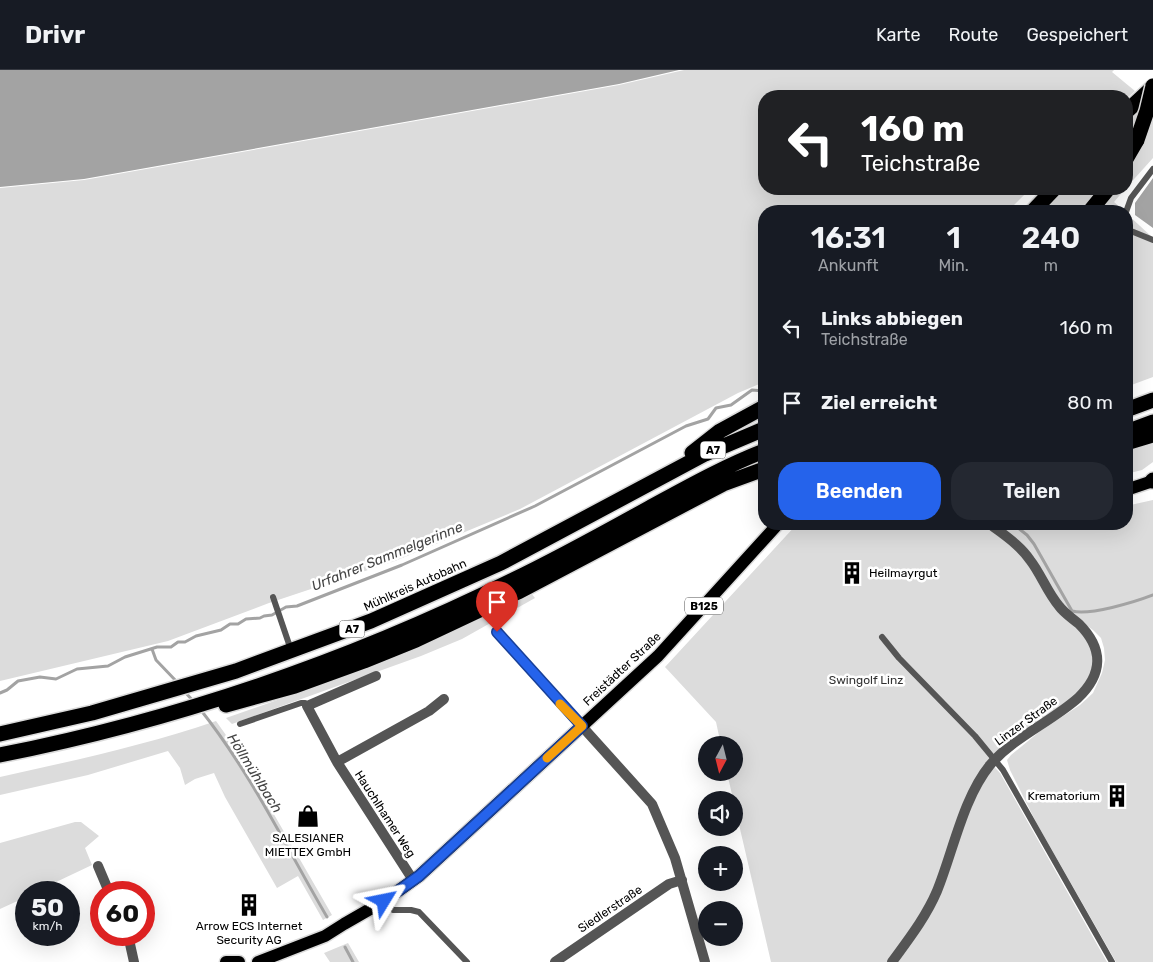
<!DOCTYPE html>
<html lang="de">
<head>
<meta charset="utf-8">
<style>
  :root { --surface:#171b24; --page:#242831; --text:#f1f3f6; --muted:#9ea1a6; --line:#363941; --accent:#2563eb }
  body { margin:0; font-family:Rubik,sans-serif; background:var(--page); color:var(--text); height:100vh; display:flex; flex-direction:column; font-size:19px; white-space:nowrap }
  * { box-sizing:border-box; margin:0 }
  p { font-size:16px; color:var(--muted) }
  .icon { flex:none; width:28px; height:28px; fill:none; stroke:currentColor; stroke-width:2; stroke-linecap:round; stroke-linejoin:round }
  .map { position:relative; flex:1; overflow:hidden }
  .side { position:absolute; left:758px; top:135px; width:375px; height:325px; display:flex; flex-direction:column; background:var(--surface); border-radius:20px; box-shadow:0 5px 20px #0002 }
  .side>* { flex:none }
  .hud { position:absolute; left:758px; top:20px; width:375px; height:105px; border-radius:20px; box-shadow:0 5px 20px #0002; background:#202124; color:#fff; overflow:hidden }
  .needle { width:32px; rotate:187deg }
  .fabs { position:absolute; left:698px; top:666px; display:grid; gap:10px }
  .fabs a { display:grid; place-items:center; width:45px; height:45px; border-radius:50%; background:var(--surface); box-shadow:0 5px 20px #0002; font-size:25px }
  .speed { position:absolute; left:15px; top:811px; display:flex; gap:10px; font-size:25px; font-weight:700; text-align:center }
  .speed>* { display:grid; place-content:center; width:65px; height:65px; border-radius:50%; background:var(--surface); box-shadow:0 5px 20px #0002; line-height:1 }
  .speed small { font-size:12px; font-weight:400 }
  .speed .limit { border:8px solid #d22; background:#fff; color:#111 }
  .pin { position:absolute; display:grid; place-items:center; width:42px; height:42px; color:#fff; margin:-51px -21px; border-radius:50% 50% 50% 0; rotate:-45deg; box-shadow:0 0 5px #0007 }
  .pin .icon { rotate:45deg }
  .me { position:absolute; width:55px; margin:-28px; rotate:55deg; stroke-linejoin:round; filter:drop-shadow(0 0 4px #0008) }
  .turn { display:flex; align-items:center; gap:18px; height:105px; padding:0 20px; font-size:22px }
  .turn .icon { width:65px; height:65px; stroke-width:2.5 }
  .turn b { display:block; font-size:35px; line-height:42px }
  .eta { display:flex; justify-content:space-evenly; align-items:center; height:85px; text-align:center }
  .eta b { font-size:30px; font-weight:600; line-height:35px }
  .action { display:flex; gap:10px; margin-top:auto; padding:10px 20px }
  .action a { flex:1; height:58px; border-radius:20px; background:var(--accent); color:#fff; font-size:20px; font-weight:600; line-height:58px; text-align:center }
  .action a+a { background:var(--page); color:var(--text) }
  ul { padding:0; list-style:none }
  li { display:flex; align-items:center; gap:15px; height:75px; padding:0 20px }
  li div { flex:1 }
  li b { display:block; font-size:19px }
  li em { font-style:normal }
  header { display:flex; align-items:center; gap:30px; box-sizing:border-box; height:70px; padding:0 25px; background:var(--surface); border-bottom:1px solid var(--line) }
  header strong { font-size:24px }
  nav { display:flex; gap:28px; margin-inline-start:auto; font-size:18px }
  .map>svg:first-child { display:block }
</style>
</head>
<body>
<header>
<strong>Drivr</strong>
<nav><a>Karte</a><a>Route</a><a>Gespeichert</a></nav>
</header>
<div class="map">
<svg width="1153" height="892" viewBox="0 0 1153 892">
  <rect width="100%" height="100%" fill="#fff"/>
  <!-- green -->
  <path fill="#dcdcdc" d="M684,0H1114L1112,2L1135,21L1126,29V26H764V119H1030L1008,141H764V312L738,323L520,439L395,491L269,533L168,571L0,611V118L84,110L619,15Z
    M1153,24V88L1126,118V48Z
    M1060,119H1125L1114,132L1124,141H1038Z
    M1126,143L1153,168V307L1126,317Z
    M1153,374V392L1142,400L1126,404V380Z
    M1153,430V892H1116L1036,752L1010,700L1007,690L1011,685L1039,662L1080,635L1093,623L1102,603L1105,590L1104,578L1101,568L1093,560L1071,545L996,454H1126V436Z
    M797,454H983L1018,482L1081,562L1093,579V599L1081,621L989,691L1000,703L1107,892H771L727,703L734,702V675H721L716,652L665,597Z
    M531,523L535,528L462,569L421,586L232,654L226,648L382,593L428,573Z
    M216,651L238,682L332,845L323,850L298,806L277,818L225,727L214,703L195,709L185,715L180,698L168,681L88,705L0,725V707C72,691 146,675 216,651Z
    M75,752H81L99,766L85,778L92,795L35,822H26V827L0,839V773Z
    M348,873L359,892H330L324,883Z"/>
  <!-- water -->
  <path fill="#a3a3a3" d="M0,0H679L619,14L84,109L0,117Z
    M1153,108V158L1135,145V133Z"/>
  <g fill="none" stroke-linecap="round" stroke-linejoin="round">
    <!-- stream -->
    <path stroke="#a3a3a3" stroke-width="3" d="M1013,454L1027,465L1034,474L1072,541C1089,546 1135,532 1153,525
      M152,579L156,590L178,613
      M185,622L194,632
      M0,623L7,620L18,611L40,607L56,609L77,599L108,596L125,587L157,577H171L178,572H185L196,566L221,560L230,554H238L246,549L260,548L264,546L272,545L286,537L297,536L402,495L535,436L686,356L708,349L716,338L731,335L752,320L764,321
      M200,639C251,703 286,777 327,847
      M345,877L353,892"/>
    <defs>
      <path id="primary" d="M1126,420L1153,411
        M226,892H239
        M258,892L325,866L344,854L384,831L419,806L658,586L778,454"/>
      <path id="highway" d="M1126,42L1153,17
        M1126,89L1137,70
        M1033,141L1054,119
        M1090,141L1108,119
        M1126,340L1153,330
        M1126,362L1153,352
        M1126,373L1153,365
        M692,383L720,361L764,337
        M1152,411L1153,410
        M226,635L295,616L364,591L416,570L518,522L723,414L764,399
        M0,664L92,643L236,601L371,551L501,493L705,384L764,359
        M0,685C177,650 351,590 513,510C559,488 604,463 649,438C686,418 723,397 764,381"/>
    </defs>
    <!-- primary casing -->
    <use href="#primary" stroke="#dbdbdb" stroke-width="15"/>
    <!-- highway casing -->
    <use href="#highway" stroke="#dbdbdb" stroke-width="18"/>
    <!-- lane -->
    <path stroke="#555" stroke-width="6" d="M1126,142L1131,128L1153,99
      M1126,159L1153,170
      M273,527L291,580
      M882,567L899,588L975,666L1003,700L1112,892
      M240,654L301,633H305L307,636
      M384,831L393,840H411L419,842L467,892"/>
    <!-- street -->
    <path stroke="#555" stroke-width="10" d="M497,562L652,734L675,788L705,892
      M337,692L307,636L376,606
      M98,796L109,822
      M413,810L337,692L429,641L444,629
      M128,865L134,892
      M555,892L669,814L682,810
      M892,892C908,870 926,847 937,821C953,782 963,728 990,695C1014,667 1051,652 1078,628C1103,604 1104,579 1079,554C1072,548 1064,543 1059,536C1047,522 1041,504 1030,490C1020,475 1004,465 990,454"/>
    <!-- primary -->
    <use href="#primary" stroke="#000" stroke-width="12"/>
    <!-- highway -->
    <use href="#highway" stroke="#000" stroke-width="15"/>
    <defs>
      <path id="highway-bridge" d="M1137,70L1147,41L1153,16"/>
    </defs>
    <!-- highway-bridge casing -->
    <use href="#highway-bridge" stroke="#dbdbdb" stroke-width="18" stroke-linecap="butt"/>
    <!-- highway-bridge -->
    <use href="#highway-bridge" stroke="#000" stroke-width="15"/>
  </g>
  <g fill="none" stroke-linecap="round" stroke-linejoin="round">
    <defs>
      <path id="route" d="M384,831L419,806L582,656L497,562"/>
    </defs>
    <!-- route casing -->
    <use href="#route" stroke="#184099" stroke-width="12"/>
    <!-- route -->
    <use href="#route" stroke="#2563eb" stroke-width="9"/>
    <!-- slow -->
    <path stroke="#f59e0b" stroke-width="9" d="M547,688L582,656L560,634"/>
  </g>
  <!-- icons -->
  <defs>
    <symbol id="building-bare" viewBox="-9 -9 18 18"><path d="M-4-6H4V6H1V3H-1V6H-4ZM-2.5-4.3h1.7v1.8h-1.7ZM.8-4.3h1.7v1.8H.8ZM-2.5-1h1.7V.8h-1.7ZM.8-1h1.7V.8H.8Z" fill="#000" stroke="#fff" stroke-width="2.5" paint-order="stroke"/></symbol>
    <symbol id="shop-bare" viewBox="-9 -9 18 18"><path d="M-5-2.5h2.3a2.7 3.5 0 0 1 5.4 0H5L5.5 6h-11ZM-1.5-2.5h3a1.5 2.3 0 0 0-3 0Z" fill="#000" stroke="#fff" stroke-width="2.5" paint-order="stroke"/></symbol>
  </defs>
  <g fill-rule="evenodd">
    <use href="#building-bare" x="836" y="487" width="32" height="32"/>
    <use href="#building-bare" x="1101" y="710" width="32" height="32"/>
    <use href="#shop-bare" x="292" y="730" width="32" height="32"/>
    <use href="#building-bare" x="233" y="819" width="32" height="32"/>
  </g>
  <g text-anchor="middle" stroke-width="5" stroke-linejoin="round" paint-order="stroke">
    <!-- shield labels -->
    <g fill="#fff" stroke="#4c4c4c" stroke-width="1">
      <rect x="700.5" y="371.5" width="25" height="17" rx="4"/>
      <rect x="685" y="527.5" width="38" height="17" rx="4"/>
      <rect x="339.5" y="550.5" width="25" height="17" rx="4"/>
    </g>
    <g font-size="11" font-weight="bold" fill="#000">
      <text x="713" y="384">A7</text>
      <text x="704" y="540">B125</text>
      <text x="352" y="563">A7</text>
    </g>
    <!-- poi labels -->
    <g font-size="12" fill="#000" stroke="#fff">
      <text x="869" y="507" text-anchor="start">Heilmayrgut</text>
      <text x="1100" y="730" text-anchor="end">Krematorium</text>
      <text x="308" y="772">SALESIANER<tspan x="308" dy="14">MIETTEX GmbH</tspan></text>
      <text x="249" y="860">Arrow ECS Internet<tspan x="249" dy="14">Security AG</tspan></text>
    </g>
    <!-- street labels -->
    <g font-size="12" fill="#000" stroke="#fff">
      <text transform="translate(415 515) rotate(-24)" y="4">Mühlkreis Autobahn</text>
      <text transform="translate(622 599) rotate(-43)" y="4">Freistädter Straße</text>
      <text transform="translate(1026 651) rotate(-36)" y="4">Linzer Straße</text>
      <text transform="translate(385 744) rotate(57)" y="4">Hauchlhamer Weg</text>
      <text transform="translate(610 839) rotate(-34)" y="4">Siedlerstraße</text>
    </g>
    <!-- park labels -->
    <g font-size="12" fill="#333" stroke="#fff">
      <text x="866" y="614">Swingolf Linz</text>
    </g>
    <!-- water labels -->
    <g font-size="14" font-style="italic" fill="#444" stroke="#fff">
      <text transform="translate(387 486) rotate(-22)" y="5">Urfahrer Sammelgerinne</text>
      <text transform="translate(255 703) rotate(58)" y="5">Höllmühlbach</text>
    </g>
  </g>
</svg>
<div class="fabs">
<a><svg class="needle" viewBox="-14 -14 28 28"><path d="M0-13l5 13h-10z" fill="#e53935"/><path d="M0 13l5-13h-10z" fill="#9ea1a6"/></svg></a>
<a><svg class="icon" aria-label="sound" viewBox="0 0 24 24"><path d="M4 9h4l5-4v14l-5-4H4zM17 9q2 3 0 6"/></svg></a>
<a>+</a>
<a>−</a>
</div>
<div class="speed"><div>50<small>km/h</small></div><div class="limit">60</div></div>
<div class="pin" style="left:497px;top:562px;background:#d93025"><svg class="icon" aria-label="arrive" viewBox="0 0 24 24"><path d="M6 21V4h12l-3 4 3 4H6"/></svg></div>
<svg class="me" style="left:384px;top:831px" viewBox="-20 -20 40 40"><path d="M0-17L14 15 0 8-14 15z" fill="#2563eb" stroke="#fff" stroke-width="4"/></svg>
<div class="hud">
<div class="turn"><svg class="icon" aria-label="left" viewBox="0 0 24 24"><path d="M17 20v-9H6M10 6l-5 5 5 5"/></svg><div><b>160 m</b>Teichstraße</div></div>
</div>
<section class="side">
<div class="eta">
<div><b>16:31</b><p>Ankunft</p></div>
<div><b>1</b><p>Min.</p></div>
<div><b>240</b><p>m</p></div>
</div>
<ul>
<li><svg class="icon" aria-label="left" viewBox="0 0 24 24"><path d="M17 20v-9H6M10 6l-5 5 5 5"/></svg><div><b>Links abbiegen</b><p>Teichstraße</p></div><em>160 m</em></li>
<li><svg class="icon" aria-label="arrive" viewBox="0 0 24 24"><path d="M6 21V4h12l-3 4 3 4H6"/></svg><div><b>Ziel erreicht</b></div><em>80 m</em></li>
</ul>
<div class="action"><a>Beenden</a><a>Teilen</a></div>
</section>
</div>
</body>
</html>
